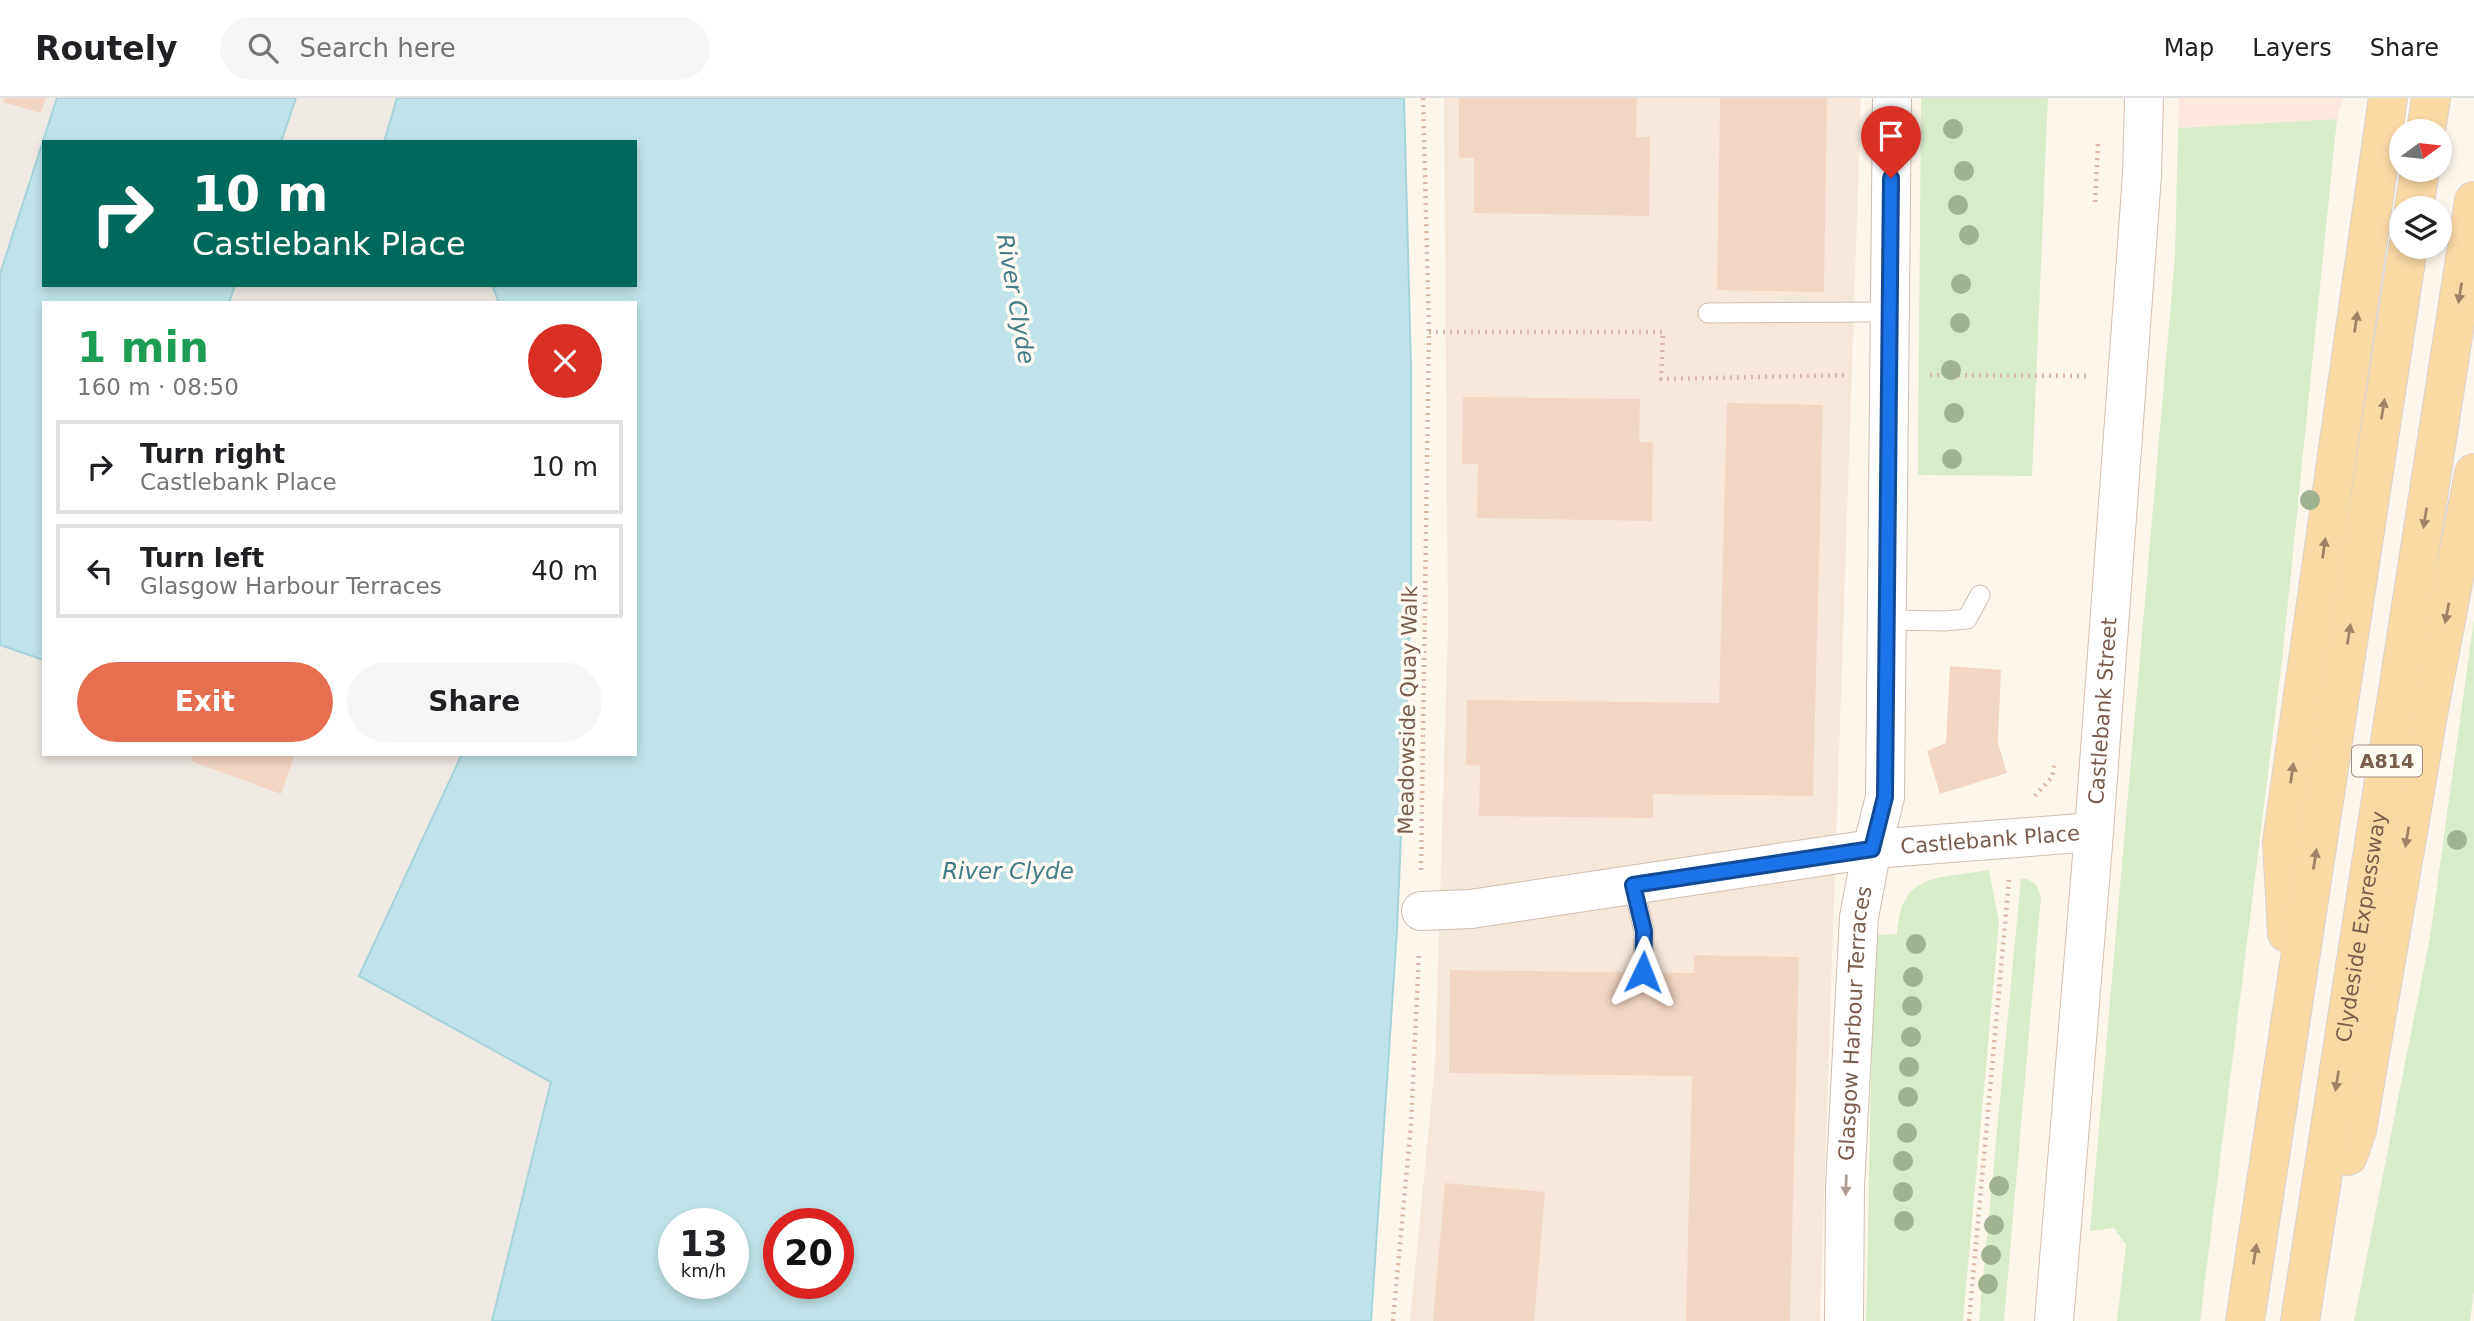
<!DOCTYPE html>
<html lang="en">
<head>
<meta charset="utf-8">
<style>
  :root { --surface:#fff; --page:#f6f6f6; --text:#202124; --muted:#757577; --line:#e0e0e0; --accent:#e76f51 }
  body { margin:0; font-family:"DejaVu Sans",sans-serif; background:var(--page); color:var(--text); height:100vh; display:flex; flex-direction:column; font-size:26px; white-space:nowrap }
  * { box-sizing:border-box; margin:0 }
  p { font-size:23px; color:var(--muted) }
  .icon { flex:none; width:38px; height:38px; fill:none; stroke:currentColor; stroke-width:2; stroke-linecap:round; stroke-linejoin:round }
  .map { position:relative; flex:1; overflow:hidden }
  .panel { position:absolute; left:42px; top:203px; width:595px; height:455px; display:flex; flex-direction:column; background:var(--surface); border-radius:0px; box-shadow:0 4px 10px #0003 }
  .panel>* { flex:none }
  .guide { position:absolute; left:42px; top:42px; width:595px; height:147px; border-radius:0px; box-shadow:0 4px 10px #0003; background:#00695c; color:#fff; overflow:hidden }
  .needle { width:46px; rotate:75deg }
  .controls { position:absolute; left:2389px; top:21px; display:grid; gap:14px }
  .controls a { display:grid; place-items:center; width:63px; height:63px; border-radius:50%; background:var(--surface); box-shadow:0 4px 10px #0003; font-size:35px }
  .speed { position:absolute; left:658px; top:1110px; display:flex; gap:14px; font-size:35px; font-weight:700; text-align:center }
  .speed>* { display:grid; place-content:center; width:91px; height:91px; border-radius:50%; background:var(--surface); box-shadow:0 4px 10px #0003; line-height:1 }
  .speed small { font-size:18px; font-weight:400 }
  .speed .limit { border:10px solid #d22; background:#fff; color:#111 }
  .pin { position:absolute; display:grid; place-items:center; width:60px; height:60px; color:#fff; margin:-72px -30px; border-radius:50% 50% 50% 0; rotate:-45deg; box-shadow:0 0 7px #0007 }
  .pin .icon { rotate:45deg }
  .me { position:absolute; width:77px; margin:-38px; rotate:2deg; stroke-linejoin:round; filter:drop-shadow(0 0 5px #0008) }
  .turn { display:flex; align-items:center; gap:24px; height:147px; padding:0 35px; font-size:32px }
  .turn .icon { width:91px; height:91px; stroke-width:2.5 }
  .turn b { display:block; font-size:49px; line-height:60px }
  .round { display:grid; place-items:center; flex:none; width:74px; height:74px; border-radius:37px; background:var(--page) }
  .head { display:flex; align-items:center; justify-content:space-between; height:119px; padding:0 35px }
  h1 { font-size:42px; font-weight:600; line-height:52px; color:#1e9e55 }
  .action { display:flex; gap:14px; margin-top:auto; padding:14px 35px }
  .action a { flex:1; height:80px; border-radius:42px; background:var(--accent); color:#fff; font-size:28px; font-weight:600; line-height:80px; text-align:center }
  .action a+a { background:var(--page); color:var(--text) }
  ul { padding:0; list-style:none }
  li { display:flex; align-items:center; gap:21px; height:94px; margin:0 14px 10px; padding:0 21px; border:4px solid var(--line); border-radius:0px }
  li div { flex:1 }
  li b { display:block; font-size:26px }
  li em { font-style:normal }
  header { display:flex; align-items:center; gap:42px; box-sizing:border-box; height:98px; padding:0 35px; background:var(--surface); border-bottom:2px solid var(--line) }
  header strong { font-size:33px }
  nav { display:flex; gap:38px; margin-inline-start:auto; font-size:24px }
  .search { width:490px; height:63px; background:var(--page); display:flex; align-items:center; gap:18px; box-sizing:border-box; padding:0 24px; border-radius:38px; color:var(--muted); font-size:26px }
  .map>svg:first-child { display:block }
</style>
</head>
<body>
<header>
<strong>Routely</strong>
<div class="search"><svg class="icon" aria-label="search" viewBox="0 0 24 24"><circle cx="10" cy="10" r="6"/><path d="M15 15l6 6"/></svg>Search here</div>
<nav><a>Map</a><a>Layers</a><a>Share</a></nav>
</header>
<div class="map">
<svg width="2474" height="1223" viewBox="0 0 2474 1223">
  <rect width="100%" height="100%" fill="#fdf6ec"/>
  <!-- residential -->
  <path fill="#f5e8da" d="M1444,0H1861L1820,1223H1410L1435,966L1448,533Z"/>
  <!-- commercial -->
  <path fill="#fde8e0" d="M2179,0H2343L2337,21L2178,30Z"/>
  <!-- industrial -->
  <path fill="#efe9e4" d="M0,0H397L384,44H44V187H492L499,205H44V656H462L359,878L551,984L492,1223H0Z"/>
  <!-- green -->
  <path fill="#d8ecc9" d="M1921,0H2048L2032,378L1918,377Z
    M2337,21L2282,563L2200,1223H2117L2126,1147L2114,1130L2090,1133L2175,158L2178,30Z
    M2474,521V1193L2470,1223H2354L2430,839Z
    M1989,772L1999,824L1963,1223H1866L1874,837L1897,836C1901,773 1939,781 1989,772Z
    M2021,780C2033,782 2037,786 2041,798L2004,1223H1979Z"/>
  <!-- water -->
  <path fill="#bfe3e8" stroke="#a5d3da" stroke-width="2" fill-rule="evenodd" d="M57,0H296L281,44H44V187H235L229,205H44V562L0,547V176Z
    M397,0H1404L1411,269V499L1397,832L1371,1223H492L551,984L359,878L462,656H635V205H499L492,187H635V44H384ZM674,1125H733V1185H674ZM779,1125H838V1185H779Z"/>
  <!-- building -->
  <path fill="#f3d5c3" d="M5,0H46L41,15L3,4Z
    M1459,0H1637L1636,39H1650L1649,118L1474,115V60H1459Z
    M1720,0H1827L1824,194L1717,192Z
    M1463,299L1640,301L1639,344H1653L1652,423L1477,420L1478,366H1462Z
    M1727,305L1823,307L1813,698L1653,696V720L1479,718L1480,668L1466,667L1467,602L1719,605Z
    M1950,568L2001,572L1998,645L2007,675L1940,696L1927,653L1946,645Z
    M193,656H295L281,696L191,663Z
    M1694,857L1799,859L1790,1223H1686L1692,978L1449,975L1450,872L1694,875Z
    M1445,1085L1545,1094L1534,1223H1433Z"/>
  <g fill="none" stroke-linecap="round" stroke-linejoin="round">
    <defs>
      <path id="lane" d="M1708,215L1889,214
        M1886,522L1944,523L1967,521L1980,497
        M1633,787L1644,833L1643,874"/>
      <g id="street">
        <path id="s1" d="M1421,813L1471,811L1872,751L2094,734"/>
        <path id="s2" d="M1844,1223L1845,1088L1859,819L1872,751L1885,699L1892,0"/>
      </g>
      <g id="secondary">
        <path id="s3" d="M2054,1223L2094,734L2142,77L2144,0"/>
      </g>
      <g id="primary">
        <path d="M2426,33L2431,0"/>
        <path d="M2414,110L2420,72"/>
        <path d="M2287,835L2282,744L2388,0"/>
        <path d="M2348,1058L2357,1032L2429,611L2474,375"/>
        <path d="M2245,1223L2408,149"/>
        <path id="s4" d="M2300,1223L2474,103"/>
      </g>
    </defs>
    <!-- lane casing -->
    <use href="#lane" stroke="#d1beb0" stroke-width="21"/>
    <!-- street casing -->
    <use href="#street" stroke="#d1beb0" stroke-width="40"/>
    <!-- secondary casing -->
    <use href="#secondary" stroke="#d6c0b0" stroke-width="40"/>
    <!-- primary casing -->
    <use href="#primary" stroke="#dad1cd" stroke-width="40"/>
    <!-- path -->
    <path stroke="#d9b8a5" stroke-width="4.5" stroke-dasharray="2 5" stroke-linecap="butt" d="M2095,104L2098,46
      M1429,234H1663L1661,281L1848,277
      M1930,277L2086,278
      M2035,698L2052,679L2055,664
      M1421,772L1429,234L1423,0
      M1393,1223L1411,1026L1419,854
      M1969,1223L2009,782"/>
    <!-- lane -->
    <use href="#lane" stroke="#fff" stroke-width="19"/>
    <!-- street -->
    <use href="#street" stroke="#fff" stroke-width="38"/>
    <!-- secondary -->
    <use href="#secondary" stroke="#fff" stroke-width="38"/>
    <!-- primary -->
    <use href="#primary" stroke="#fbd9a5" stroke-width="38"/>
  </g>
  <!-- trees -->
  <g fill="#a0b28e">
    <circle cx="1953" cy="31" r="10"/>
    <circle cx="1964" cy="73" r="10"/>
    <circle cx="1958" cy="107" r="10"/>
    <circle cx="1969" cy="137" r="10"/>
    <circle cx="1961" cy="186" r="10"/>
    <circle cx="1960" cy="225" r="10"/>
    <circle cx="1951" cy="272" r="10"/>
    <circle cx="1954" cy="315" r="10"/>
    <circle cx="1952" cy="361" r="10"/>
    <circle cx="2310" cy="402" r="10"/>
    <circle cx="2457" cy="742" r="10"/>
    <circle cx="1916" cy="846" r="10"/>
    <circle cx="1913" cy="879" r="10"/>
    <circle cx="1912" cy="908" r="10"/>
    <circle cx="1911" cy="939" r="10"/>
    <circle cx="1909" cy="969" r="10"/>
    <circle cx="1908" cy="999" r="10"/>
    <circle cx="1907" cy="1035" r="10"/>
    <circle cx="1903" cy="1063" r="10"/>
    <circle cx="1999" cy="1088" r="10"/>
    <circle cx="1903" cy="1094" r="10"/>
    <circle cx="1904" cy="1123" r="10"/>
    <circle cx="1994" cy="1127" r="10"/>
    <circle cx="1991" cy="1157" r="10"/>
    <circle cx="1988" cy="1186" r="10"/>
  </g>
  <!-- one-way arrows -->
  <defs><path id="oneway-solid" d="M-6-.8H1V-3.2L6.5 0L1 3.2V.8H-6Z" transform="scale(1.75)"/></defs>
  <g fill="#a18267">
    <use href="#oneway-solid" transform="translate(2460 195) rotate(99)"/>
    <use href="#oneway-solid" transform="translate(2356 224) rotate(-82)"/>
    <use href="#oneway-solid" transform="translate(2383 311) rotate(-81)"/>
    <use href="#oneway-solid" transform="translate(2425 420) rotate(99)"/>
    <use href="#oneway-solid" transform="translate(2324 450) rotate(-82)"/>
    <use href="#oneway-solid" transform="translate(2447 515) rotate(101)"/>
    <use href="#oneway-solid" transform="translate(2349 536) rotate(-81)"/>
    <use href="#oneway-solid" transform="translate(2292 675) rotate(-82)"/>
    <use href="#oneway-solid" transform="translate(2407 739) rotate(100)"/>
    <use href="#oneway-solid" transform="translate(2315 761) rotate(-81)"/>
    <use href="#oneway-solid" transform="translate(2337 983) rotate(99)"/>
    <use href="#oneway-solid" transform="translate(2255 1156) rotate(-81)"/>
  </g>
  <use fill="#af9d94" href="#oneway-solid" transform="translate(1846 1087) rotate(92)"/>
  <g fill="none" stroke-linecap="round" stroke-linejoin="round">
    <defs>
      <path id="route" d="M1643,874L1644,833L1633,787L1872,751L1885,699L1891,80"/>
    </defs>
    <!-- route casing -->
    <use href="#route" stroke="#114b97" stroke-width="18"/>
    <!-- route -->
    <use href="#route" stroke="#1a73e8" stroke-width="12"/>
  </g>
  <g text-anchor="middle" stroke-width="7" stroke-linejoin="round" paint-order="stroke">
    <!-- shield labels -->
    <rect fill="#fffaf3" stroke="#a28b7f" stroke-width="2" x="2352" y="647.5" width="70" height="31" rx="5"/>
    <g font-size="19" font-weight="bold" fill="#7a5c4d">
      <text x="2387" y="670">A814</text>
    </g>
    <!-- street labels -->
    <g font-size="21" fill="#7a5c4d" stroke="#fffaf3">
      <text transform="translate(1408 612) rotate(-89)" y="7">Meadowside Quay Walk</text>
      <text dy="7" stroke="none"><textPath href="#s3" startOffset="612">Castlebank Street</textPath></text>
      <text dy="7" stroke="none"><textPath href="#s1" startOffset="574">Castlebank Place</textPath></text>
      <text dy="7" stroke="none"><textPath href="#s4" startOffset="399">Clydeside Expressway</textPath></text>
      <text dy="7" stroke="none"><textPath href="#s2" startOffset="298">Glasgow Harbour Terraces</textPath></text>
    </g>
    <!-- water labels -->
    <g font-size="23" font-style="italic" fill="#437c86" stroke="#fffaf3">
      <text transform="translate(1016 201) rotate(80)" y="8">River Clyde</text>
      <text x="1008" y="781">River Clyde</text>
    </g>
  </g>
</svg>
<div class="controls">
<a><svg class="needle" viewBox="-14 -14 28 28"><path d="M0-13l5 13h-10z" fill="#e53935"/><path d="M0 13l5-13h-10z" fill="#757577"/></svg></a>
<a><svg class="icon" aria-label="layers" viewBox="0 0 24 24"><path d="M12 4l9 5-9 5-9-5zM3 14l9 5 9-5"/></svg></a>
</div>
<div class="speed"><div>13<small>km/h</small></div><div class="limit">20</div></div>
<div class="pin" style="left:1891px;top:80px;background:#d93025"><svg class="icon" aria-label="arrive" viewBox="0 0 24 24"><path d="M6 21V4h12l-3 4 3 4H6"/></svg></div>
<svg class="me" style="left:1643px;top:874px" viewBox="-20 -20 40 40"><path d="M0-17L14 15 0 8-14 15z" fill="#1a73e8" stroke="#fff" stroke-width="4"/></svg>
<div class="guide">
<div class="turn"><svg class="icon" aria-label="right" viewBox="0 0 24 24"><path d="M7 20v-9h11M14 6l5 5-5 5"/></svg><div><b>10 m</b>Castlebank Place</div></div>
</div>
<section class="panel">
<div class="head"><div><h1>1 min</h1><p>160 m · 08:50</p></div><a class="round" style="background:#d93025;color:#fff"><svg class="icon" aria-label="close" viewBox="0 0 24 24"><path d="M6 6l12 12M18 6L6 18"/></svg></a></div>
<ul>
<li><svg class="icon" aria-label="right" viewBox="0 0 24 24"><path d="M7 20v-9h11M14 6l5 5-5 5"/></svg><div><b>Turn right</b><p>Castlebank Place</p></div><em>10 m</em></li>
<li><svg class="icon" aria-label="left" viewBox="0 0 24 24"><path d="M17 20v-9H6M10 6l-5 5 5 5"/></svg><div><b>Turn left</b><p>Glasgow Harbour Terraces</p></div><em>40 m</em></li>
</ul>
<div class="action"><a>Exit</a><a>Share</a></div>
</section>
</div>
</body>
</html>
